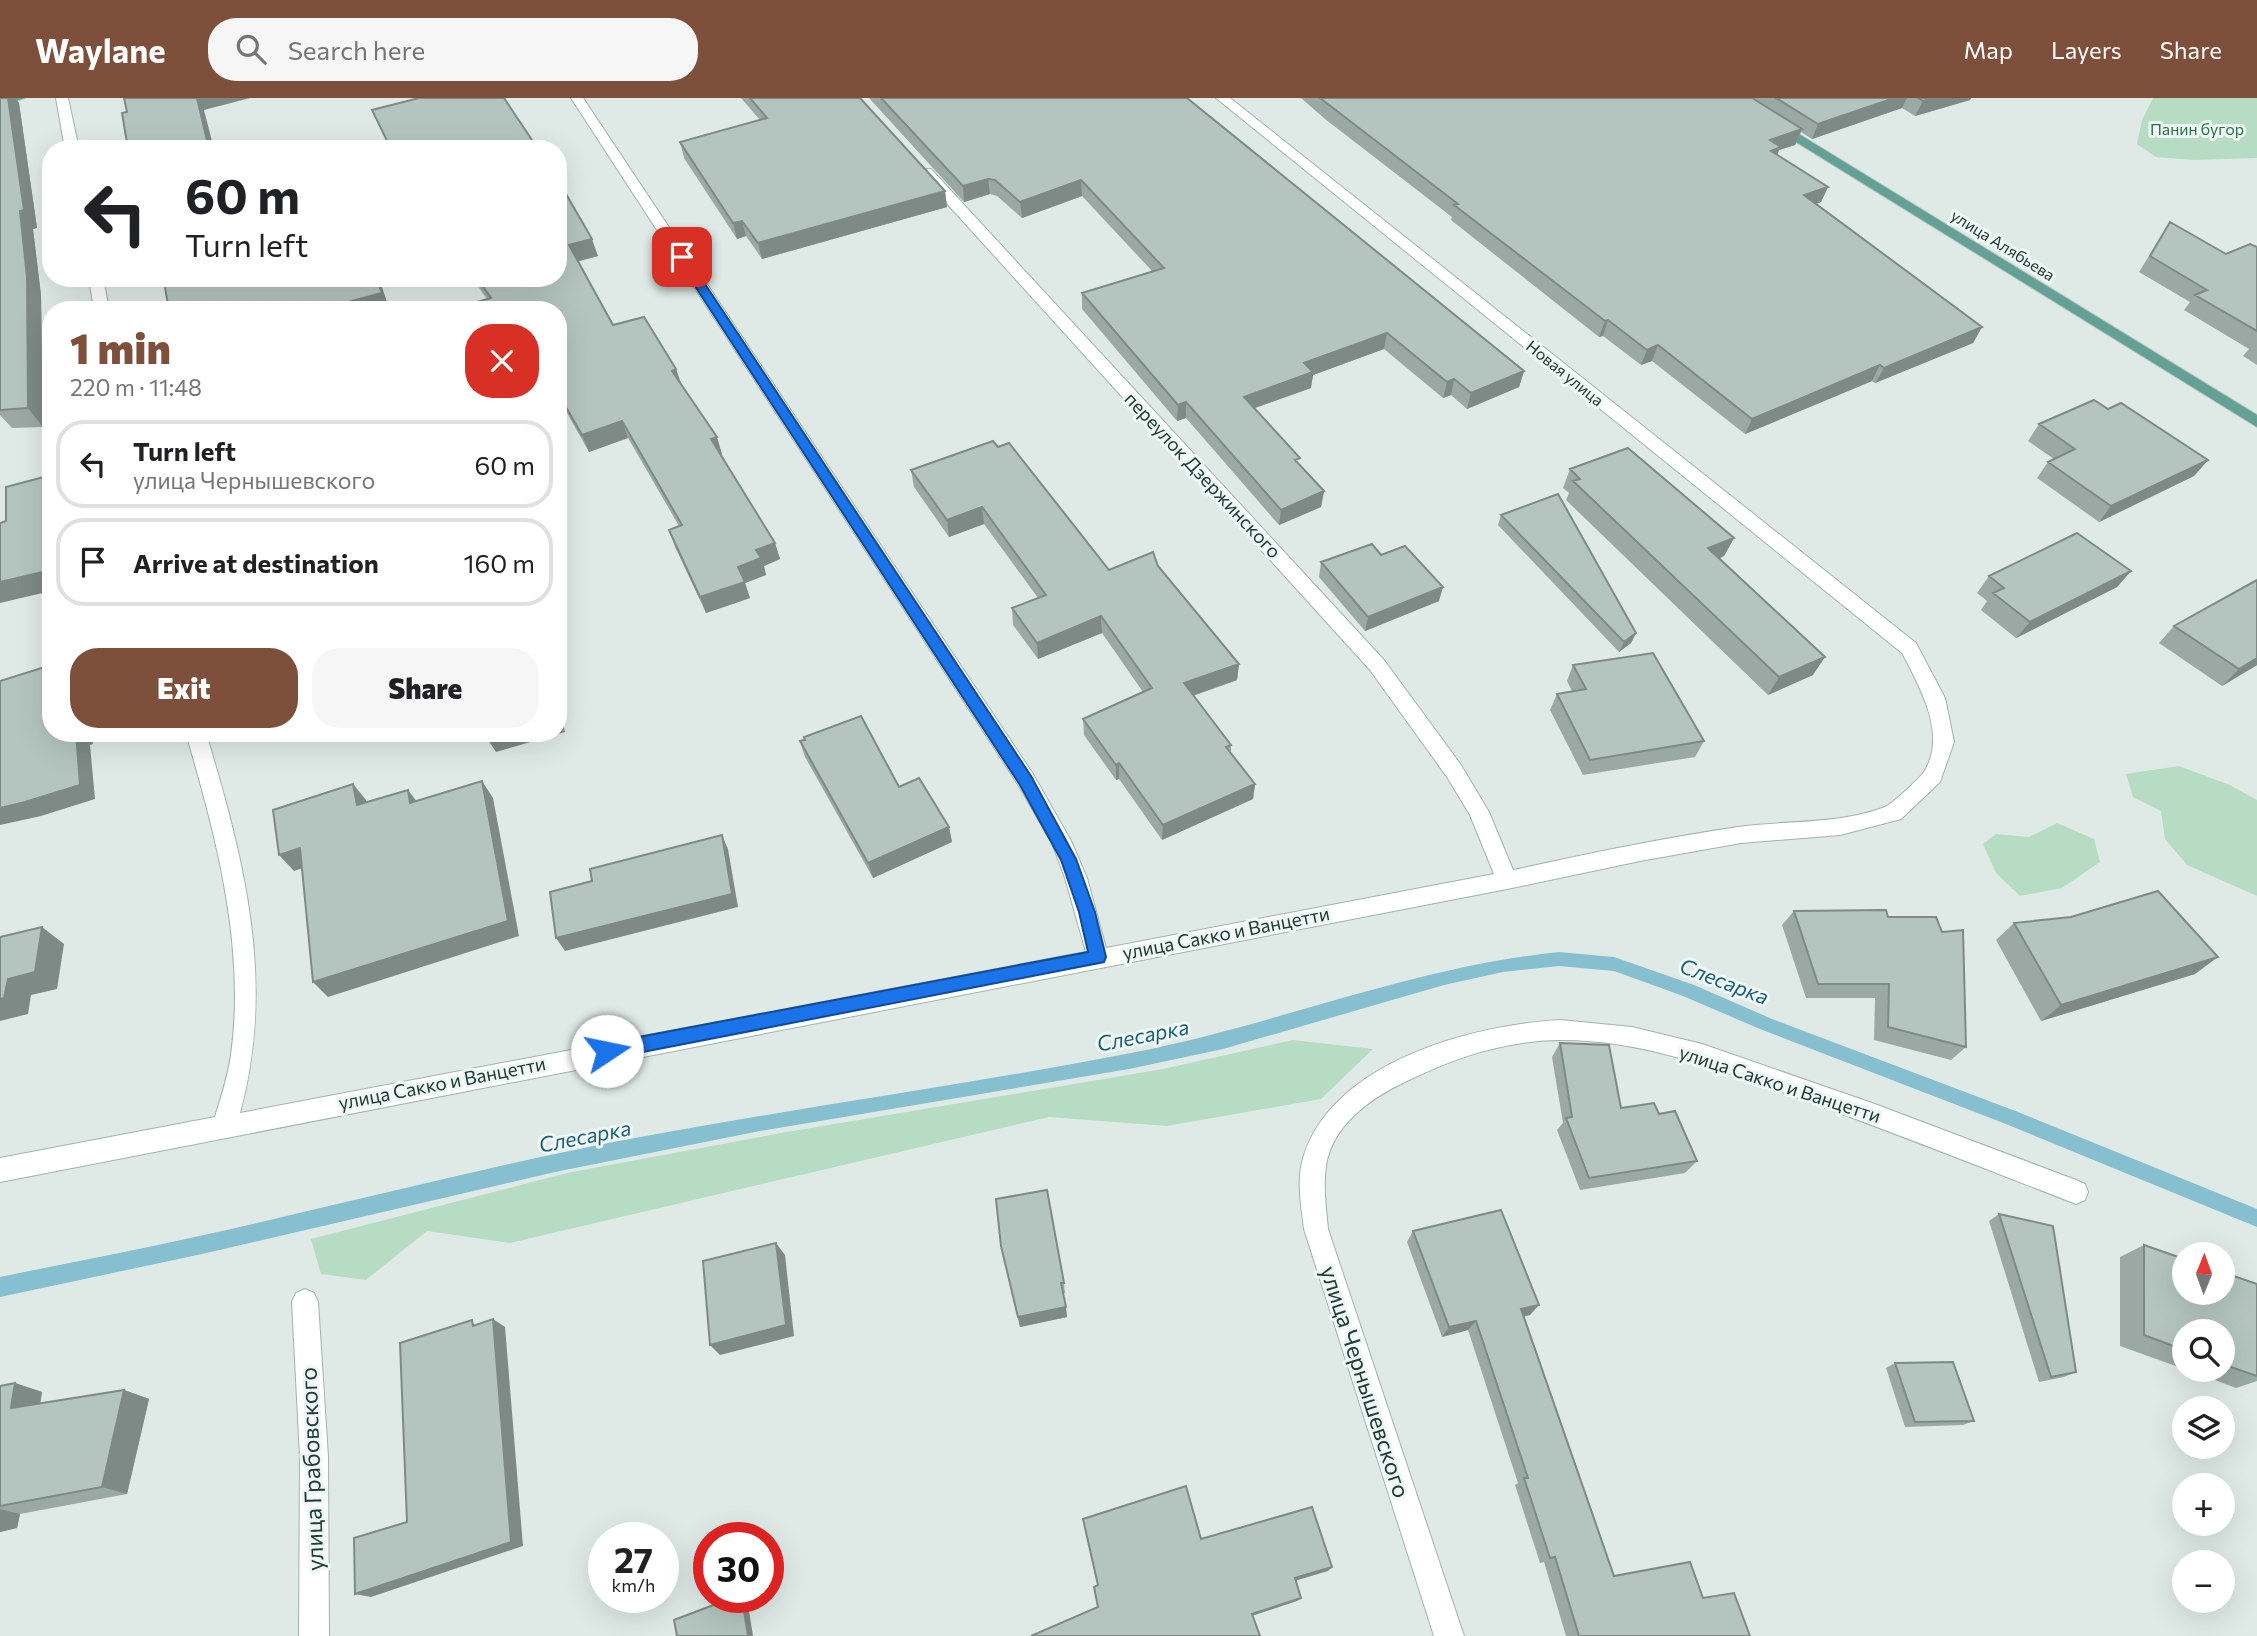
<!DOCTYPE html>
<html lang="en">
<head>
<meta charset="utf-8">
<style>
  :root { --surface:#fff; --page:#f6f6f6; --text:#202124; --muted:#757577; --line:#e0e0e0; --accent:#7e4f3a }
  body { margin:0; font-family:Commissioner,sans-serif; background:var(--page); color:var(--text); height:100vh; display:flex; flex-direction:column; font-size:26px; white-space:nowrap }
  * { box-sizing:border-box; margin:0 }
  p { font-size:23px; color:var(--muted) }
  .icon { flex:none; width:38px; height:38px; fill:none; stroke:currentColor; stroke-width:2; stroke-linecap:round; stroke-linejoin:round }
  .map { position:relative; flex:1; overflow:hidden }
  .sheet { position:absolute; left:42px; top:203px; width:525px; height:441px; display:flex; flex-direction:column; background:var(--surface); border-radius:28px; box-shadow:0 7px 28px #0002 }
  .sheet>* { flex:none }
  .top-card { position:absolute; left:42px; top:42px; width:525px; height:147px; border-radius:28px; box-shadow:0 7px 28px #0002; background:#fff; color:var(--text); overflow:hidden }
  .needle { width:46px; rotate:1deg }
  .tools { position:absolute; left:2172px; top:1144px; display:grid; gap:14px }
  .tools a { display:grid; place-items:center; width:63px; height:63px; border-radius:50%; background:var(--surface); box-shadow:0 7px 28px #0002; font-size:35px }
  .speed { position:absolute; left:588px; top:1424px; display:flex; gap:14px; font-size:35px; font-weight:700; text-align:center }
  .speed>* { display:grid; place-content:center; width:91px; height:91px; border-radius:50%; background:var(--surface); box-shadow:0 7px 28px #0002; line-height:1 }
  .speed small { font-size:18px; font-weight:400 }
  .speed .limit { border:10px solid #d22; background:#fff; color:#111 }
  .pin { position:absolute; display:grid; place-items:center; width:60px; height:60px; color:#fff; margin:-30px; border-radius:14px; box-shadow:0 4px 10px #0006 }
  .me { position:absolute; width:77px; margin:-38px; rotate:79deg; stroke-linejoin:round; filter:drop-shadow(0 0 5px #0008) }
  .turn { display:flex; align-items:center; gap:24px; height:147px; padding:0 28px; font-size:32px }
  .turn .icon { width:91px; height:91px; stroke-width:2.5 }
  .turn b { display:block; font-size:49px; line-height:60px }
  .round { display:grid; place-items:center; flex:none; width:74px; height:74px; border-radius:28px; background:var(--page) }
  .overview { display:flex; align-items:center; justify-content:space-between; height:119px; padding:0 28px }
  h1 { font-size:42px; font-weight:800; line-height:52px; color:var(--accent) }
  .cta { display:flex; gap:14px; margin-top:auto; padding:14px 28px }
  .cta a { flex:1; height:80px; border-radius:28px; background:var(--accent); color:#fff; font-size:28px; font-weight:800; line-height:80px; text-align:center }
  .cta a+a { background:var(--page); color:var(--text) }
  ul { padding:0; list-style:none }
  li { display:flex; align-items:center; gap:21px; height:88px; margin:0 14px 10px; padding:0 14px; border:4px solid var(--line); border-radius:28px }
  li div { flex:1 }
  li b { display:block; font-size:26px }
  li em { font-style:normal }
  header { display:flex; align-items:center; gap:42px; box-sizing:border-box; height:98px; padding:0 35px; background:var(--accent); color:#fff }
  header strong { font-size:33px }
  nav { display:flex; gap:38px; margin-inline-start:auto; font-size:24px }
  .search { width:490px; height:63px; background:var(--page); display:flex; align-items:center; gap:18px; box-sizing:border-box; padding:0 24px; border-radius:28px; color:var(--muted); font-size:26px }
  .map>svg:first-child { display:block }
</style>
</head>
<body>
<header>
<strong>Waylane</strong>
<div class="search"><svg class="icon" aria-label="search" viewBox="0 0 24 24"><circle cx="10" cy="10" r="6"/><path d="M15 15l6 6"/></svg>Search here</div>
<nav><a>Map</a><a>Layers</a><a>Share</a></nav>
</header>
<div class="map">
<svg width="2257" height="1538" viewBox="0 0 2257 1538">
  <rect width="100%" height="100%" fill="#dfeae6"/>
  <!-- green -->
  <path fill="#b7dcc4" d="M2153,0H2257V60L2194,62L2156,59L2137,46L2142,22Z
    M2179,668L2230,687L2257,702V798L2187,767L2165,741L2161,713L2133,699L2126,676Z
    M2057,725L2094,741L2100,764L2062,790L2020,798L1996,775L1983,746L1996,736L2029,739Z
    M1293,942L1373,951L1321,1001L1167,1028L1049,1019L510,1145L427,1133L366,1182L321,1176L311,1141L567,1075L781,1035L1163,971Z"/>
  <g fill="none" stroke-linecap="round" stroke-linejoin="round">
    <!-- stream -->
    <path fill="#86bfd0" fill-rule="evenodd" d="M1559,854L1614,859L1694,887L1772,921L2018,1014L2257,1111V1129L2006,1026L1760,931L1683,898L1614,873L1559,868L1503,874L1444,887L1223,951L1129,971L760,1033L555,1074L202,1156L0,1199V1179C68,1165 136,1152 204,1137C321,1111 438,1081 555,1056C746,1016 940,992 1131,955C1275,927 1413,869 1559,854Z"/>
    <defs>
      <path id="minor" d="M56,0H68L79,51H65Z
        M571,0H583L1033,676L1071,743L1087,780L1106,850L1494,776L1470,717L1447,679L1370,572L921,77V71H931L1384,562L1461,667L1489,714L1513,772C1588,756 1662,740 1738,729C1787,722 1838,727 1885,709C1892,706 1919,681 1924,674C1948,636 1919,588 1902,555L1216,0H1230L1916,545L1945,600L1954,644L1940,684L1901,721L1840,737L1741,745L1640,763L1507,791L0,1084V1060L215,1019C221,999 228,978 231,957C246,848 216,739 186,635H206C244,762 276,883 240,1015L1086,854L1065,780L1052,745L1019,688Z
        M89,180H103L109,212H94Z
        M1560,922L1632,929L1702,946L1872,1005L2076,1082L2085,1086L2088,1094L2085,1102L2076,1106C1986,1071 1895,1035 1804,1002C1726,974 1643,941 1559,942C1504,943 1456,959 1407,983C1372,999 1332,1027 1326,1068C1323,1089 1326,1110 1328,1131L1464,1538H1434L1304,1131C1301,1107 1296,1080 1304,1057C1335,963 1473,927 1560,922Z
        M305,1191L314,1195L318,1204L328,1359L329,1538H299L300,1359L292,1204L296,1195Z"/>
      <path id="major" d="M0,0H25L0,8Z
        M1725,0H1740L2257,317V329Z"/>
    </defs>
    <!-- minor casing -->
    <use href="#minor" stroke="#a2b2ad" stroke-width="2"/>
    <!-- major casing -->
    <use href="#major" stroke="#bcc4c2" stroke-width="2"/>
    <!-- minor -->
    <use href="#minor" fill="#fff" fill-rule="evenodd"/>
    <!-- major -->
    <use href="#major" fill="#63a095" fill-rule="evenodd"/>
  </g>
  <!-- wall -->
  <path fill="#9ba9a4" d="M0,0H15L19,5L37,130L33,131L41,197L43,329L12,330L0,317Z
    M741,0H860L945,93L947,109L762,161L746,138L737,141L684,60L680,44L760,22Z
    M869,0H1187L1524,273L1519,289L1467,311L1451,297L1443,300L1384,251L1313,277L1311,290L1255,310L1299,367L1324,393L1321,409L1279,427L1186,320L1177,323L1082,211V195L1152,173L1082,98L1022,120L997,98L990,96L964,104Z
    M1301,0H1971L1970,2L1915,18L1902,10L1812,41L1801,34L1795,47L1779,52L1777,57L1828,89L1821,104L1816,106L1982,229L1973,245L1875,285L1872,283L1745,336L1652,263L1641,267L1603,238L1599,239L1451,122L1452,119L1325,21Z
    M558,82L598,158L578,163L613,227L676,271L682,288L722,356L720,357L775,445L780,461L764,468L766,477L745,485L750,500L706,515L675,449L669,432L679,428L628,340L589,354L558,299V212L487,201L472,180H558Z
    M2170,124L2226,156L2257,149V267L2243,258L2249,251L2184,212L2190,204L2139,174Z
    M2108,311L2208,362L2194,378L2099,424L2037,380L2048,364L2054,361L2028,343L2039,326Z
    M1570,371L1734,440L1724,458L1719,461L1813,577L1768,597L1566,402L1569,395L1563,390Z
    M911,372L1109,472L1158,468L1239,566L1237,582L1193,598L1231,647V655L1255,686L1253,701L1162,742L1119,681L1116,682L1084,637L1083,621L1143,594L1102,535L1038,561L1013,527L1012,510L1038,500L984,426L949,439L914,389Z
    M1501,417L1636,535L1631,545L1619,554L1498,427Z
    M1381,457L1439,503L1365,533L1319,479L1321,464Z
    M2131,473L2117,489L2016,540L1981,512L1987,503L1977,495L1989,478Z
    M2174,528L2257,567L2222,588L2159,545Z
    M1573,567L1704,643L1695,659L1583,677L1550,612L1557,596L1572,593L1567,583Z
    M800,643L949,729L952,744L873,780L805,659Z
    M1794,813L1888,819L1966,949L1951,962L1874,942L1875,900H1806L1782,827Z
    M2014,825L2195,876L2041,923L1996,842Z
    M1560,945L1621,1010L1659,1016L1697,1063L1685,1075L1580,1092L1557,1032L1563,1025L1552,959Z
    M1999,1116L2076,1274L2064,1279L2039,1284L1989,1123Z
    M1413,1133L1530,1217L1524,1218L1614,1478L1703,1500L1750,1538H1566L1544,1464L1540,1465L1515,1387L1518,1385L1468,1232L1442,1239L1407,1144Z
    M2144,1147L2257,1186V1283L2236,1290L2188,1272H2222V1234H2184V1271L2120,1248V1159Z
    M1001,1148L1064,1185L1065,1195H1063L1067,1219L1020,1229Z
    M1895,1265L1974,1323L1963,1327L1905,1329L1886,1270Z
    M15,1285L42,1294L40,1305L124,1292L149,1301L127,1396L20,1416L17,1430L0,1434V1288Z"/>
  <!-- shaded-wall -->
  <path fill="#7e8a86" d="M8,0H15L19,5L37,130L33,131L41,197L43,329L28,310L20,113Z
    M197,0H250L204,12L214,51H209Z
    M1894,0H1907L1902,10L1812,41L1818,26Z
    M1932,0H1971L1970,2L1915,18L1923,3Z
    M1802,31L1795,47L1779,52L1774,65L1764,68L1770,42Z
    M988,81L990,96L964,104L963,88Z
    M1081,82L1082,98L1022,120L1020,104Z
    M1828,89L1821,104L1797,113L1804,97Z
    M945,93L947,109L762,161L758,145Z
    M742,123L746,138L737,141L733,125Z
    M592,141L598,158L576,164L569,147Z
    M376,180H379L389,210L381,212H318Z
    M1608,222L1603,238L1599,239L1605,223Z
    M1982,229L1973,245L1875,285L1884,270Z
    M1387,235L1384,251L1313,277L1311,290L1243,314L1244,299L1304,265Z
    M1658,247L1652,263L1641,267L1647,252Z
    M1880,267L1872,283L1745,336L1752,321Z
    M676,271L682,289L672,273Z
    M1524,273L1519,289L1467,311L1471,295Z
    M1454,281L1451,297L1443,300L1447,284Z
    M1186,304V320L1177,323L1178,307Z
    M622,323L628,340L589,354L582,337Z
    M717,339L722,356L716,358L711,341Z
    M2208,362L2194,378L2099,424L2111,408Z
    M1324,393L1321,409L1279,427L1281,412Z
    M982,409L984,426L949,439L947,422Z
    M1734,440L1724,458L1699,469L1708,450Z
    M775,445L780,461L764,468L766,477L745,485L750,500L706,515L700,499L756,452Z
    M51,472V493L0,505V484Z
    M2131,473L2117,489L2016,540L2030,524Z
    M1443,489L1439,503L1365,533L1368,519Z
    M1101,518L1102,535L1038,561L1037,545Z
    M1636,535L1631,545L1619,554L1624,544Z
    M1825,559L1813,577L1768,597L1779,579Z
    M2257,560V567L2222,588L2239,571Z
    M1239,566L1237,582L1183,601L1184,585Z
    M558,605L565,634L496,654L484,636L558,635Z
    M76,635H91L93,646L90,647L95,701L41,718L0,727V710Z
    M1119,665V681L1116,682V667Z
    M482,683L493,700L519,838L328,899L313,884Z
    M353,686L366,702L370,723L357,707Z
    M1255,686L1253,701L1162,742L1163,727Z
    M408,692L421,709L410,705Z
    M949,729L952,744L873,780L868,765Z
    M722,737L728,751L738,809L565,853L556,840Z
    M300,750L315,766L294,773L279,757Z
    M42,829L64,846L57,891L31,897L28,916L0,923V901L8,881Z
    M2218,859L2195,876L2041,923L2061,907Z
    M776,1145L785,1157L794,1238L720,1257L710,1247Z
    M1539,1207L1530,1217L1513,1221L1521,1211Z
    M1066,1209L1067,1219L1020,1229L1018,1219Z
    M493,1221L505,1229L523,1448L371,1499L355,1496L511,1444Z
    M1476,1223L1468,1232L1442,1239L1449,1229Z
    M15,1285L42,1294L38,1319L11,1310Z
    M124,1292L149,1301L127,1396L102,1389Z
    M0,1411L20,1416L17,1430L0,1434Z
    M1332,1469L1328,1473L1291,1484L1295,1480Z
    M742,1500H747L753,1538H748Z
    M1301,1500L1297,1503L1249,1519L1252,1516Z"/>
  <!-- building -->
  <path fill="#b4c5bf" stroke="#7e8a86" stroke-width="2" d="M0,0H8L24,112L20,113L27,179L28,310L0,312Z
    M124,0H197L209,51H128L122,15L127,14Z
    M419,0H504L538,51H391L372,12Z
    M750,0H860L945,93L758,145L742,123L733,125L680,44L767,20Z
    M881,0H1187L1524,273L1471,295L1454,281L1447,284L1387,235L1304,265L1313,274L1244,299L1300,360L1295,362L1324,393L1281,412L1186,304L1178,307L1082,195L1164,170L1081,82L1020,104L995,82L988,81L963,88Z
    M1320,0H1752L1802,31L1770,42L1781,49L1771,53L1828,89L1804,97L1982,229L1884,270L1880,267L1752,321L1658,247L1647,252L1608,222L1605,223L1454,107L1458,106Z
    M1776,0H1894L1818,26Z
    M1918,0H1932L1923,3Z
    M558,82L592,141L569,147L613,227L644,219L676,271L672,273L717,339L711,341L775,445L756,452L761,460L738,469L745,484L700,499L669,432L682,427L622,323L582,337L558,295V212H469L467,207L491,200L477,180H558Z
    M2170,124L2226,156L2250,146L2257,149V233L2195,197L2207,192L2150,158Z
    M159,180H376L382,195L318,212H169L164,184L160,185Z
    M2094,302L2108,311L2121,305L2208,362L2111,408L2048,364L2075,351L2039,326Z
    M993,343L998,349L1009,345L1109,472L1153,454L1158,468L1239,566L1184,585L1231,647L1226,649L1255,686L1163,727L1119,665L1116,667L1083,621L1152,590L1101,518L1037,545L1012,510L1046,497L982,409L947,422L911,372Z
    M1628,350L1734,440L1708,450L1825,559L1779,579L1573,383L1580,381L1570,371Z
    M51,377V472L0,484V425L6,423V389Z
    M1558,396L1636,535L1624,544L1501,417Z
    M2077,435L2131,473L2030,524L1993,495L2004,490L1989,478Z
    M1372,446L1381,457L1405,448L1443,489L1368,519L1321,464Z
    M2257,482V560L2239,571L2174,528Z
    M1653,555L1704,643L1590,662L1557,596L1586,591L1573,567Z
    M51,567V635H76L80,687L25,704L0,710V583Z
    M861,618L899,689L919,680L949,729L868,765L800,643L805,642L804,639Z
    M482,683L508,823L313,884L300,750L279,757L273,712L353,686L357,707L408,692L410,705Z
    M722,737L732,796L556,840L550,794L592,783L590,771Z
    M2158,793L2218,859L2061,907L2014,825L2071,819Z
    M1886,812L1888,819H1936L1942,834L1963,832L1966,949L1888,929L1889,886H1818L1794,813Z
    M42,829L35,874L8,881L4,900L0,901V839Z
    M1560,945L1609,947L1621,1010L1654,1005L1659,1016L1675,1013L1697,1063L1589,1080L1566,1020L1572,1019Z
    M1047,1092L1064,1185H1061L1066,1209L1018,1219L1001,1148L996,1101Z
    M1501,1112L1539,1207L1521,1211L1614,1478L1690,1464L1703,1500L1734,1495L1750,1538H1579L1555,1459L1550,1460L1524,1380H1528L1476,1223L1449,1229L1413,1133Z
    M1999,1116L2053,1128L2076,1274L2051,1279Z
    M776,1145L786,1227L710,1247L703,1163Z
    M2144,1147L2184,1161V1195H2222V1174L2257,1186V1278L2222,1266V1234H2184V1252L2144,1237Z
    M493,1221L511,1444L355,1496L354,1440L407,1424L400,1245L472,1222L473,1228Z
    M1953,1264L1974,1323L1915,1324L1895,1265Z
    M15,1285L11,1310L124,1292L102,1389L0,1408V1288Z
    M1186,1388L1201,1441L1312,1409L1332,1469L1295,1480L1301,1500L1252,1516L1260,1538H1031L1098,1509L1094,1489L1098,1487L1083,1421Z
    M732,1500H742L748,1538H677L674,1522Z"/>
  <!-- route -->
  <path fill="#1a73e8" stroke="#114b97" stroke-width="2" d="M682,156L687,159L1031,678L1076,761L1095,814L1106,859L1104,864L607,961L601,959L599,953L601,948L607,945L1088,854L1079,814L1061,762L1020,687L676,159Z"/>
  <g text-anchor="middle" stroke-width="6" stroke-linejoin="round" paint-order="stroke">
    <!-- far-park labels -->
    <g font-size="16" fill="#2a714b" stroke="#eff7f4">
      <text x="2197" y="37">Панин бугор</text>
    </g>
    <!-- far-street labels -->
    <g font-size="16" fill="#203a35" stroke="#eff7f4">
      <text transform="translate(2003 147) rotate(32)" y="6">улица Алябьева</text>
      <text transform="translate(1565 275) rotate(39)" y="6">Новая улица</text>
    </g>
    <!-- street labels -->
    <g font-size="19" fill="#203a35" stroke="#eff7f4">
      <text transform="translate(1203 377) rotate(47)" y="7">переулок Дзержинского</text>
      <text transform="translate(1226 835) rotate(-11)" y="7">улица Сакко и Ванцетти</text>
      <text transform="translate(442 985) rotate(-11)" y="7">улица Сакко и Ванцетти</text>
      <text transform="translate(1780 986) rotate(18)" y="7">улица Сакко и Ванцетти</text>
    </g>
    <!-- water labels -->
    <g font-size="21" font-style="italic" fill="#1a5f76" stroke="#eff7f4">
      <text transform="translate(1724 884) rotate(21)" y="7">Слесарка</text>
      <text transform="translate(1143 938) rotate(-11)" y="7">Слесарка</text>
      <text transform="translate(585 1039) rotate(-11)" y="7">Слесарка</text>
    </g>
    <!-- near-street labels -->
    <g font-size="23" fill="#203a35" stroke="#eff7f4">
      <text transform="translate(1365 1284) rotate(72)" y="8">улица Чернышевского</text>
      <text transform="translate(312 1371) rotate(-92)" y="8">улица Грабовского</text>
    </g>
  </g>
</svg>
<div class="tools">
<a><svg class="needle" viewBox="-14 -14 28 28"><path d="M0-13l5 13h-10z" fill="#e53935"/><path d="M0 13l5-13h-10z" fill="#757577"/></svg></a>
<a><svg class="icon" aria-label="search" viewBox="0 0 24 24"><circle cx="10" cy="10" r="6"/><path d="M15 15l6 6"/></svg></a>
<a><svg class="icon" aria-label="layers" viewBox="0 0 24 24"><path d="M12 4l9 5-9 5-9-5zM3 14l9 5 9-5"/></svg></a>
<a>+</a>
<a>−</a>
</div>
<div class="speed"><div>27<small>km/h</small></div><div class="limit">30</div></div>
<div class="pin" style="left:682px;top:159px;background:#d93025"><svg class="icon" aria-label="arrive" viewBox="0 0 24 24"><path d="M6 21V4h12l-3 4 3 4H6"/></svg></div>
<svg class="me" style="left:607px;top:953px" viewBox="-20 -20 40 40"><circle r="19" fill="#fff"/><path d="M0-13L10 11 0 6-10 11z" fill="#1a73e8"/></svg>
<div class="top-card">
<div class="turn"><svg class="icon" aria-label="left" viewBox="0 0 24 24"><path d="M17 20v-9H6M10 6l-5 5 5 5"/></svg><div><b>60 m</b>Turn left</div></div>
</div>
<section class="sheet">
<div class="overview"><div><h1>1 min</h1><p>220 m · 11:48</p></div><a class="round" style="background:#d93025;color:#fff"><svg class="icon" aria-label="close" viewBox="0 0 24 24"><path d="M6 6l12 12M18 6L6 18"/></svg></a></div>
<ul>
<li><svg class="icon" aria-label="left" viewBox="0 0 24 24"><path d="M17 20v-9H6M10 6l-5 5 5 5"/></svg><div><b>Turn left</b><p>улица Чернышевского</p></div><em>60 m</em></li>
<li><svg class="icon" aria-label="arrive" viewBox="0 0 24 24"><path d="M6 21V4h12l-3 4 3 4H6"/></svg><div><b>Arrive at destination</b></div><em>160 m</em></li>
</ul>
<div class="cta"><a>Exit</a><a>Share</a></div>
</section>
</div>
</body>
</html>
